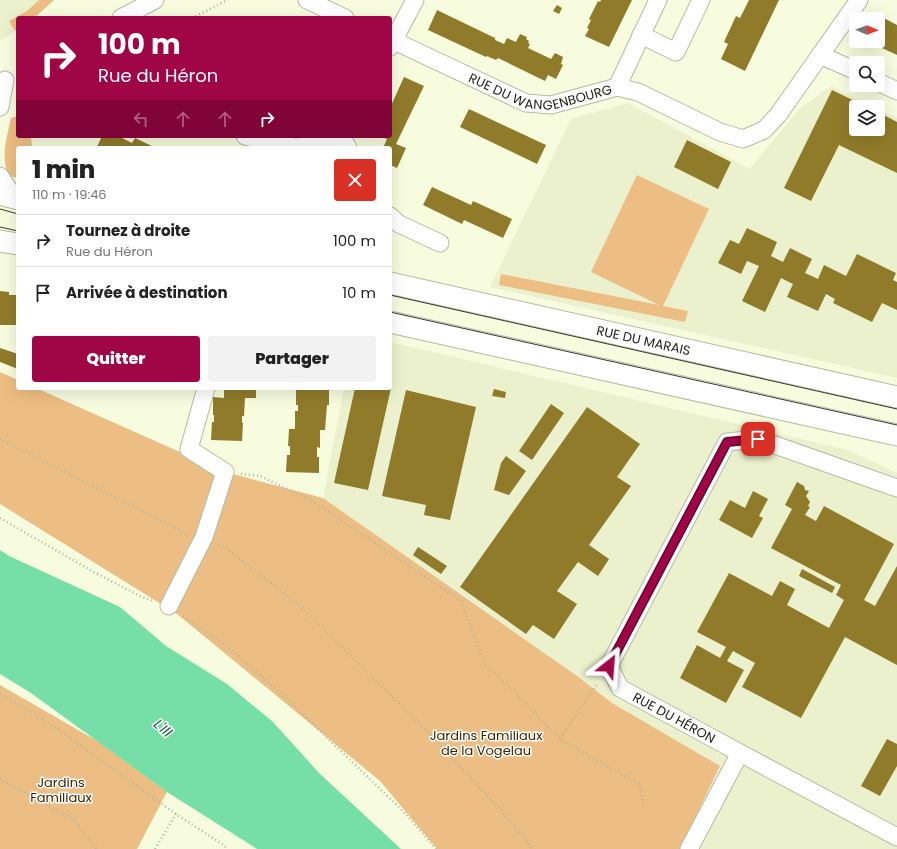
<!DOCTYPE html>
<html lang="fr">
<head>
<meta charset="utf-8">
<style>
  :root { --surface:#fff; --page:#f2f2f2; --text:#222; --muted:#767676; --line:#e0e0e0; --accent:#a00545 }
  body { margin:0; font-family:Poppins,sans-serif; background:var(--page); color:var(--text); height:100vh; display:flex; flex-direction:column; font-size:15px; white-space:nowrap }
  * { box-sizing:border-box; margin:0 }
  p { font-size:13px; color:var(--muted) }
  .icon { flex:none; width:22px; height:22px; fill:none; stroke:currentColor; stroke-width:2; stroke-linecap:round; stroke-linejoin:round }
  .map { position:relative; flex:1; overflow:hidden }
  .side { position:absolute; left:16px; top:146px; width:376px; height:244px; display:flex; flex-direction:column; background:var(--surface); border-radius:4px; box-shadow:0 4px 16px #0002 }
  .side>* { flex:none }
  .banner { position:absolute; left:16px; top:16px; width:376px; height:122px; border-radius:4px; box-shadow:0 4px 16px #0002; background:#a00545; color:#fff; overflow:hidden }
  .needle { width:26px; rotate:91deg }
  .buttons { position:absolute; left:849px; top:12px; display:grid; gap:8px }
  .buttons a { display:grid; place-items:center; width:36px; height:36px; border-radius:4px; background:var(--surface); box-shadow:0 4px 16px #0002; font-size:20px }
  .pin { position:absolute; display:grid; place-items:center; width:34px; height:34px; color:#fff; margin:-17px; border-radius:8px; box-shadow:0 2px 6px #0006 }
  .me { position:absolute; width:44px; margin:-22px; rotate:28deg; stroke-linejoin:round; filter:drop-shadow(0 0 3px #0008) }
  .turn { display:flex; align-items:center; gap:14px; height:84px; padding:0 16px; font-size:18px }
  .turn .icon { width:52px; height:52px; stroke-width:2.5 }
  .turn b { display:block; font-size:28px; line-height:34px }
  .lanes { display:flex; align-items:center; height:38px; padding:0 16px; background:#0003; justify-content:center; gap:20px; direction:ltr }
  .lanes .off { opacity:.35 }
  .round { display:grid; place-items:center; flex:none; width:42px; height:42px; border-radius:4px; background:var(--page) }
  .head { display:flex; align-items:center; justify-content:space-between; height:68px; padding:0 16px }
  h1 { font-size:24px; font-weight:800; line-height:30px }
  .primary-button { display:flex; gap:8px; margin-top:auto; padding:8px 16px }
  .primary-button a { flex:1; height:46px; border-radius:4px; background:var(--accent); color:#fff; font-size:16px; font-weight:800; line-height:46px; text-align:center }
  .primary-button a+a { background:var(--page); color:var(--text) }
  ul { padding:0; list-style:none }
  li { display:flex; align-items:center; gap:12px; height:52px; padding:0 16px; border-top:1px solid var(--line) }
  li div { flex:1 }
  li b { display:block; font-size:15px }
  li em { font-style:normal }
  .map>svg:first-child { display:block }
</style>
</head>
<body>
<div class="map">
<svg width="897" height="849" viewBox="0 0 897 849">
  <rect width="100%" height="100%" fill="#f7fcdf"/>
  <!-- built -->
  <path fill="#ebf1cd" d="M0,0H54L34,18H18V29L0,41Z
    M831,86L874,107H856V129H878V109L897,118V378L490,287L571,119L628,103L750,169L800,108Z
    M390,342L848,450L897,473V849H680L720,766L612,703L323,498L344,388H390Z"/>
  <!-- green -->
  <path fill="#edbe83" d="M39,0H54L34,18H18V29L15,31L9,21L27,11Z
    M18,116V136H31L32,148H18V178L9,176C0,158 7,137 11,118Z
    M637,175L709,209L663,306L688,311L685,322L499,285L501,274L659,305L591,272Z
    M0,372L18,380V388H36L225,472L323,498L577,676L612,703L720,766L680,849H437L380,781L177,614L0,504Z
    M0,685L99,742L167,792L137,849H0Z"/>
  <!-- water -->
  <path fill="#75dfa7" d="M0,550L9,556L120,607L166,646L227,684L273,722L319,773L401,849H257L167,792L31,693L0,674Z"/>
  <!-- building -->
  <path fill="#907b2a" d="M601,0H632L609,47L585,36L589,29L587,28L591,20L589,19L598,1L600,2Z
    M749,0H779L745,71L721,59L728,44L724,42L736,16L740,18Z
    M557,5L562,8L559,14L553,11Z
    M437,10L495,38V40L504,44L507,38L516,42L520,34L527,37L526,39L529,41L528,43L530,44L528,48L551,59L555,53L563,57L561,64L563,65L556,79L548,75L545,81L498,58L496,60L487,56L486,57L428,30Z
    M878,15L897,25V55L867,41H878V19H876Z
    M404,77L424,86L396,144L406,148L397,168L390,165V148H383L387,139L379,136H390V108Z
    M832,90L867,107H856V129H878V112L897,122V173L839,145L811,201L784,188Z
    M469,109L546,145L537,164L460,127Z
    M102,136H118L132,143L135,138L154,147L153,148H99L97,147Z
    M687,140L731,162L718,189L674,167Z
    M432,187L471,205L473,201L512,219L503,238L464,220L462,224L423,205Z
    M747,228L777,242L771,256L783,262L790,248L812,259L805,273L818,279L824,265L846,276L857,254L896,273L893,280L897,282V310L882,303L872,322L833,303L835,299L826,294L818,311L787,297L793,284L781,278L765,312L742,301L759,266L747,261L741,274L718,263L730,240L739,244Z
    M0,291L9,292V295H18V325H0Z
    M0,348L18,354V369L0,362Z
    M224,388H256V398H245L244,416H242V423H243L242,441L211,440L212,422H214V415H213V397L224,398Z
    M296,388H329V405H327L325,430H320V448L317,447V457H319V473L286,472L287,455H290V446H288L289,429H295V411H298V405H296Z
    M355,388H391L368,490L334,483Z
    M494,389L506,392L505,398L492,396Z
    M406,390L476,407L450,520L424,515L426,505L382,496Z
    M551,404L564,413L532,460L519,451Z
    M587,407L640,444L617,477L631,486L589,545L609,559L598,576L578,562L557,591L577,604L554,639L533,625L526,634L460,587Z
    M506,456L526,471L509,495L494,490L501,463Z
    M797,482L804,486L805,490L809,491L806,496L810,502L808,506L810,507L805,515L816,521L824,506L894,544L864,600L875,606L897,566V665L845,637L801,718L742,687L755,663L733,651L727,661L744,670L726,703L680,678L697,645L720,658L726,647L697,632L729,573L772,596L780,581L795,589L787,605L829,628L844,600L836,595L841,585L771,548L792,509L785,505Z
    M753,491L768,499L759,516L763,518L752,538L719,520L730,500L745,508Z
    M418,547L447,566L441,574L413,555Z
    M802,569L835,587L832,593L799,576Z
    M887,739L897,744V766L880,796L861,786Z"/>
  <g fill="none" stroke-linecap="round" stroke-linejoin="round">
    <defs>
      <g id="minor">
        <path d="M307,0L345,18"/>
        <path d="M121,18L155,0"/>
        <path d="M641,35L676,52L701,0"/>
        <path id="s1" d="M390,39L526,103L551,105L617,87L638,92L720,132L743,139L764,130L778,115L859,0"/>
        <path d="M390,47L415,0"/>
        <path d="M820,55L856,71"/>
        <path d="M878,82L897,91"/>
        <path d="M617,87L658,0"/>
        <path d="M0,107L5,80"/>
        <path d="M245,136L294,147L346,144L348,148"/>
        <path d="M0,176L9,190L12,197"/>
        <path d="M390,216L399,224L440,243"/>
        <path id="s2" d="M897,488L758,439L727,442L609,666L620,688L740,753L897,837"/>
        <path d="M169,606L204,537L225,472L189,449L206,388"/>
        <path d="M689,849L740,753"/>
      </g>
      <g id="major">
        <path d="M0,194L18,199"/>
        <path d="M0,241L18,244"/>
        <path id="s3" d="M390,283L897,397"/>
        <path d="M390,322L897,435"/>
      </g>
    </defs>
    <!-- minor casing -->
    <use href="#minor" stroke="#b6bba0" stroke-width="19"/>
    <!-- major casing -->
    <use href="#major" stroke="#b6bba0" stroke-width="23"/>
    <!-- path -->
    <path stroke="#b0b49d" stroke-width="2.5" stroke-dasharray="1 3" stroke-linecap="butt" d="M192,18L228,0
      M0,439L187,534
      M241,474L260,476L316,503L461,601L484,662L560,739L639,784L644,806
      M0,518L92,571L142,597L154,601
      M219,545L226,548L299,605L432,736L506,816L533,849
      M183,616L235,653L288,700L406,814L436,849
      M0,694L40,717L176,814L222,844L228,849
      M560,739L598,683
      M0,779L73,819L97,849
      M155,849L176,814"/>
    <!-- minor -->
    <use href="#minor" stroke="#fff" stroke-width="17"/>
    <!-- major -->
    <use href="#major" stroke="#fff" stroke-width="21"/>
    <!-- tram -->
    <path stroke="#38392d" stroke-width="1" d="M0,209L18,214
      M0,227L18,231
      M390,295L897,409
      M390,312L897,425"/>
  </g>
  <g fill="none" stroke-linecap="round" stroke-linejoin="round">
    <defs>
      <path id="route" d="M609,666L727,442L758,439"/>
    </defs>
    <!-- route casing -->
    <use href="#route" stroke="#68032d" stroke-width="10"/>
    <!-- route -->
    <use href="#route" stroke="#a00545" stroke-width="7"/>
  </g>
  <g text-anchor="middle" stroke-width="3" stroke-linejoin="round" paint-order="stroke">
    <!-- street labels -->
    <g font-size="13" fill="#1c1d13" stroke="#fff">
      <text dy="5" stroke="none"><textPath href="#s1" startOffset="163">RUE DU WANGENBOURG</textPath></text>
      <text dy="5" stroke="none"><textPath href="#s3" startOffset="260">RUE DU MARAIS</textPath></text>
      <text dy="5" stroke="none"><textPath href="#s2" startOffset="518">RUE DU HÉRON</textPath></text>
    </g>
    <!-- park labels -->
    <g font-size="13" fill="#3f2600" stroke="#fff">
      <text x="486" y="740">Jardins Familiaux<tspan x="486" dy="15">de la Vogelau</tspan></text>
      <text x="61" y="787">Jardins<tspan x="61" dy="15">Familiaux</tspan></text>
    </g>
    <!-- water labels -->
    <g font-size="14" font-style="italic" fill="#0d603d" stroke="#fff">
      <text transform="translate(163 728) rotate(42)" y="5">L'Ill</text>
    </g>
  </g>
</svg>
<div class="buttons">
<a><svg class="needle" viewBox="-14 -14 28 28"><path d="M0-13l5 13h-10z" fill="#e53935"/><path d="M0 13l5-13h-10z" fill="#767676"/></svg></a>
<a><svg class="icon" aria-label="search" viewBox="0 0 24 24"><circle cx="10" cy="10" r="6"/><path d="M15 15l6 6"/></svg></a>
<a><svg class="icon" aria-label="layers" viewBox="0 0 24 24"><path d="M12 4l9 5-9 5-9-5zM3 14l9 5 9-5"/></svg></a>
</div>
<div class="pin" style="left:758px;top:439px;background:#d93025"><svg class="icon" aria-label="arrive" viewBox="0 0 24 24"><path d="M6 21V4h12l-3 4 3 4H6"/></svg></div>
<svg class="me" style="left:609px;top:666px" viewBox="-20 -20 40 40"><path d="M0-17L14 15 0 8-14 15z" fill="#a00545" stroke="#fff" stroke-width="4"/></svg>
<div class="banner">
<div class="turn"><svg class="icon" aria-label="right" viewBox="0 0 24 24"><path d="M7 20v-9h11M14 6l5 5-5 5"/></svg><div><b>100 m</b>Rue du Héron</div></div>
<div class="lanes"><svg class="icon off" aria-label="left" viewBox="0 0 24 24"><path d="M17 20v-9H6M10 6l-5 5 5 5"/></svg><svg class="icon off" aria-label="ahead" viewBox="0 0 24 24"><path d="M12 20V5M6 11l6-6 6 6"/></svg><svg class="icon off" aria-label="ahead" viewBox="0 0 24 24"><path d="M12 20V5M6 11l6-6 6 6"/></svg><svg class="icon" aria-label="right" viewBox="0 0 24 24"><path d="M7 20v-9h11M14 6l5 5-5 5"/></svg></div>
</div>
<section class="side">
<div class="head"><div><h1>1 min</h1><p>110 m · 19:46</p></div><a class="round" style="background:#d93025;color:#fff"><svg class="icon" aria-label="close" viewBox="0 0 24 24"><path d="M6 6l12 12M18 6L6 18"/></svg></a></div>
<ul>
<li><svg class="icon" aria-label="right" viewBox="0 0 24 24"><path d="M7 20v-9h11M14 6l5 5-5 5"/></svg><div><b>Tournez à droite</b><p>Rue du Héron</p></div><em>100 m</em></li>
<li><svg class="icon" aria-label="arrive" viewBox="0 0 24 24"><path d="M6 21V4h12l-3 4 3 4H6"/></svg><div><b>Arrivée à destination</b></div><em>10 m</em></li>
</ul>
<div class="primary-button"><a>Quitter</a><a>Partager</a></div>
</section>
</div>
</body>
</html>
